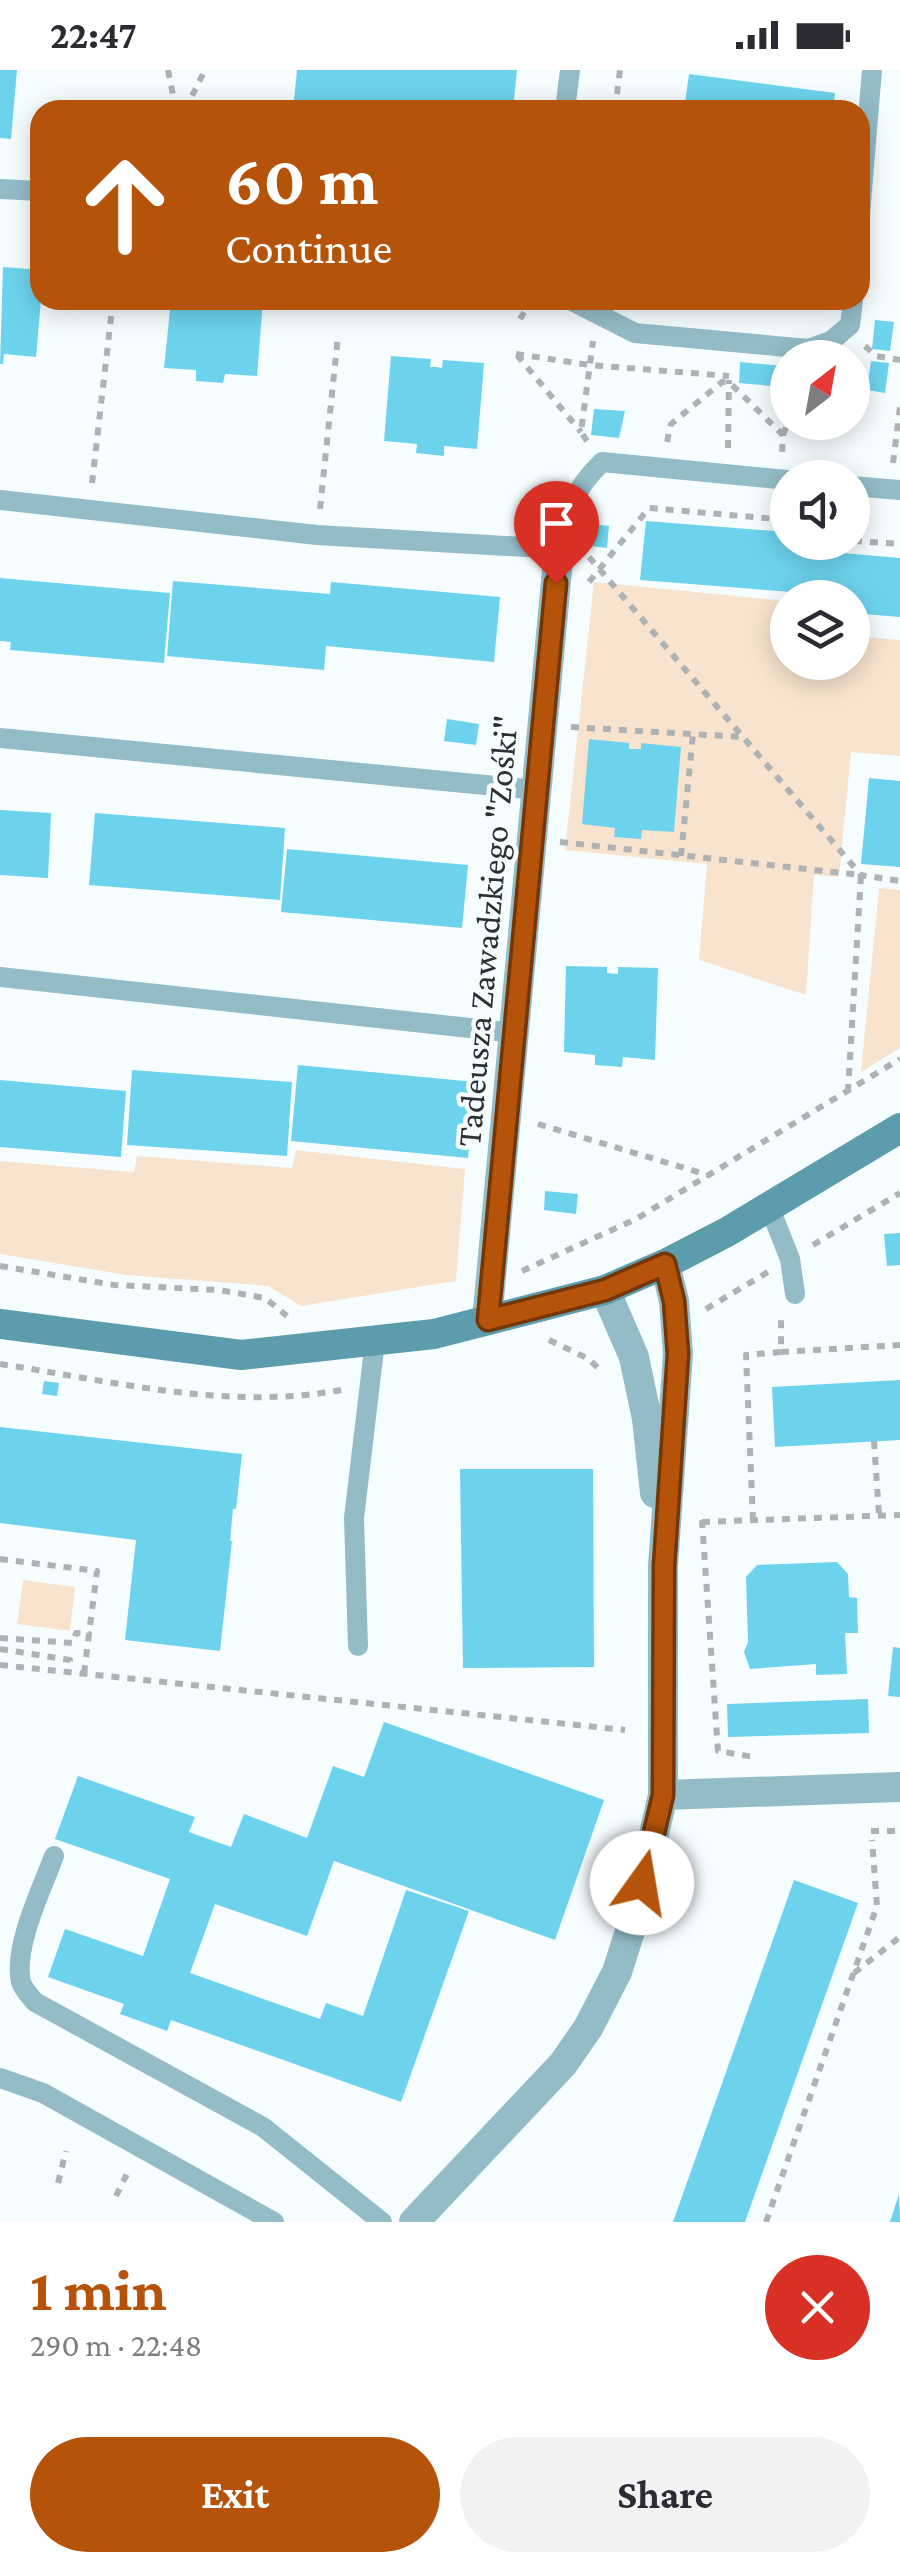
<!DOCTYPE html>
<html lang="en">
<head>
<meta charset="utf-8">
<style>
  :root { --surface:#fff; --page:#f2f2f3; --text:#2b2b33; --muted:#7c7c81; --accent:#b45309 }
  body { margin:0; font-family:"Crimson Pro",serif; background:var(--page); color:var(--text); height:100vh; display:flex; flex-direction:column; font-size:38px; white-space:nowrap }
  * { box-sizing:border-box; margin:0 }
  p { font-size:32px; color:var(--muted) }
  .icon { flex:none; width:55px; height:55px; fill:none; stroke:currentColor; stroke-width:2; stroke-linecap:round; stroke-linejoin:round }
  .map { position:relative; height:2152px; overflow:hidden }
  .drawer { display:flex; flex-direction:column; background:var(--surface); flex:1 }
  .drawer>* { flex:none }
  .guide { position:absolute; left:30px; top:30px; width:840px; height:210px; border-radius:30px; box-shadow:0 5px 25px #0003; background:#b45309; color:#fff; overflow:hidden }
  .needle { width:65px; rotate:31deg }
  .buttons { position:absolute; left:770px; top:270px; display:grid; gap:20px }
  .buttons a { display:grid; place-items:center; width:100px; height:100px; border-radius:50%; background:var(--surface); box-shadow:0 5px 25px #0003; font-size:50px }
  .pin { position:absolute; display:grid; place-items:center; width:85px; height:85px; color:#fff; margin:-102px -42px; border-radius:50% 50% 50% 0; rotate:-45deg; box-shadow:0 0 10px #0007 }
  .pin .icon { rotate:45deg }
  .me { position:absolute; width:110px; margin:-55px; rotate:13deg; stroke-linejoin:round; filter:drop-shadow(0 0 8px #0008) }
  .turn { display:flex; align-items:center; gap:35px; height:210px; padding:0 30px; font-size:45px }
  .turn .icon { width:130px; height:130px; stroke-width:2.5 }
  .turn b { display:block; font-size:70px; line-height:85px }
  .round { display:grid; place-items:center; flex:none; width:105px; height:105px; border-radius:52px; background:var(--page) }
  .headline { display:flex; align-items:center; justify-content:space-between; height:170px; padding:0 30px }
  h1 { font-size:60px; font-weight:700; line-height:75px; color:var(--accent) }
  .button { display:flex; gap:20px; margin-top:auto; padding:20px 30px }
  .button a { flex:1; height:115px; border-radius:60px; background:var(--accent); color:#fff; font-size:40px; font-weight:700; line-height:115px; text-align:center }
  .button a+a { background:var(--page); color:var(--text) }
  .status { display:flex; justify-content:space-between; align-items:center; height:70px; padding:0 50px; background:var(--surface); direction:ltr }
  .status svg { height:28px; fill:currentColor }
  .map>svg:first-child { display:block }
</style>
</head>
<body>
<div class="status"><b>22:47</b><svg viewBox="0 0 49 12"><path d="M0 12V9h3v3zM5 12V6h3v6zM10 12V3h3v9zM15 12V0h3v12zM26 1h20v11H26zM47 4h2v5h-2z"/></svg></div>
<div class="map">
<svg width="900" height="2152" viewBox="0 0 900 2152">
  <rect width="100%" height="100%" fill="#f6fdff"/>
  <!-- green -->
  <path fill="#f8e4ce" d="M594,512L787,531L788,592H852L853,566L900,570V686L851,682L839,807L814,805L806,925L699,890L707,794L565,780Z
    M879,818L900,820V978L861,1002Z
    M296,1080L465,1099L456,1211L301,1236L268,1216L127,1205L0,1184V1091L134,1102L137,1086L292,1098Z
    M23,1510L75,1517L70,1561L17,1554Z"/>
  <!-- building -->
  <path fill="#6dd3ed" d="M0,0H17L11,69L0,68Z
    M297,0H517L513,40H293Z
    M689,4L835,23L833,40H684Z
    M3,197L40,200L41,230L36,287L4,284L3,294H0Z
    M171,230H263L257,306L225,304L223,313L196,311V300L164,298Z
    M875,250L894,252L890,281L872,279Z
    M391,286L431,289L430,297H436L442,298L443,290L484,293L477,379L444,376V386L416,383L417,374L384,371Z
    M871,291L889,293L885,323L867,320Z
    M740,292L784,296L782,317L739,313Z
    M594,339L625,341L619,368L591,365Z
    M646,451L788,462V472H810L809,480L900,488V547L852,543V528H804V523L640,510Z
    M584,453L609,456L607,478L581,475Z
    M0,508L170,523L164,593L10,580L11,572L0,571Z
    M173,511L330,524L331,512L500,527L494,592L326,576L324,600L167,586Z
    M447,649L479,654L476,675L444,671Z
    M589,669L629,673V679H641V673L681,677L674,762L642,760L641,769L614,767L615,758L582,754Z
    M869,708L900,711V797L861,794Z
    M0,740L51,743L48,808L0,805Z
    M95,743L285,758L280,830L89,815Z
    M287,779L468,795L462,858L281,842Z
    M566,896L607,897V903L618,904V897L658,898L655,990L623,987L622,997L595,995V985L564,982Z
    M298,995L475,1012L468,1088L291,1071Z
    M132,1000L292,1012L287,1086L127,1075Z
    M0,1010L126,1021L121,1087L0,1077Z
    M545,1121L578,1124L576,1144L544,1140Z
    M900,1163V1195L887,1196L884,1164Z
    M900,1310V1370L775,1377L772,1317Z
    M44,1311L59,1313L57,1326L42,1324Z
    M0,1357L242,1384L236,1439H233L230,1471H232L220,1581L125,1570L136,1470L0,1453Z
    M460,1399H593L594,1597L463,1598Z
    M837,1492L848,1504L849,1527L857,1528L858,1563H845L847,1604L816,1605V1594L750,1599L744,1582L748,1572L746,1507L757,1495Z
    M893,1577L900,1578V1627L888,1626Z
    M868,1629L869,1663L728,1667L727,1634Z
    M384,1652L604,1730L555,1870L334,1791L307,1866L215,1834L190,1903L320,1949L326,1933L363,1946L406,1820L469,1841L401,2032L171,1950L167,1961L148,1954L120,1944L124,1934L48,1907L65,1859L143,1886L170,1809L55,1769L78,1706L195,1747L189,1762L231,1777L244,1744L307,1768L333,1696L364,1707Z
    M794,1810L858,1833L745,2152H673Z
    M899,2124L900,2152H890Z"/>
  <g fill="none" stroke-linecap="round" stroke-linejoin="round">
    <!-- path -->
    <path stroke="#adb2b4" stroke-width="6" stroke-dasharray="8 8" stroke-linecap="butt" d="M168,0L176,40
      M185,40L205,0
      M615,40L620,0
      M520,249L532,230
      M865,276L876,286L900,290
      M516,284L590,295L729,306
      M517,285L581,362
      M783,365L788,352
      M587,371L581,362L593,271
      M667,372L671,354L722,312H729L783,365L782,385
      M728,378L729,310
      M893,393L900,337
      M92,413L113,230
      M320,439L338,266
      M854,471L855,442
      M854,471L900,474
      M589,487L861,805L900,811
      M589,512L649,438L788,450
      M571,657L743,667
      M560,772L861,805L848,1021
      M681,786L693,664
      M538,1054L708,1105
      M813,1175L900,1123
      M0,1196L114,1215L219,1220L265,1228L287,1246
      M522,1201L636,1149L900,989
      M706,1239L768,1202
      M549,1270L589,1289L602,1302
      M781,1282L900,1275
      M0,1294C112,1311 232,1342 346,1319
      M874,1371L879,1445
      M702,1450L718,1681L754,1687
      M753,1450L746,1285L781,1282V1243
      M702,1452L900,1445
      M0,1489L97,1501L89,1564
      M0,1568L73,1573L76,1563L89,1564L84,1604
      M0,1579L70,1590L68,1602
      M0,1595L625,1660
      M871,1761H900
      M854,1903L900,1867
      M58,2113L66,2081
      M116,2126L128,2102
      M766,2152L877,1836L872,1770"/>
    <!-- lane -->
    <path stroke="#94bcc7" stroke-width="20" d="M565,40L570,0
      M0,119L40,121
      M860,145L872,0
      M570,230L635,263L809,279L831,271L850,255L853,230
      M852,416L900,420
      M0,430L317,465L559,479C568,439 572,422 602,392L788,410
      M0,668L537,720
      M0,907L516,963
      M769,1136L790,1189L795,1224
      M358,1576L354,1448L375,1271
      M54,1786C42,1819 13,1877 21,1912C23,1919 30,1926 35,1932L263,2057L382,2152
      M0,2008L43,2023L274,2152"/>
    <!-- street -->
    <path stroke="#94bcc7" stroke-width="30" d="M605,1220L634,1287L647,1349L655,1423
      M487,1250L559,479
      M663,1725L900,1717
      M414,2152L563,1994L588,1958L617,1902L636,1842L663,1725V1496L678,1284L674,1231L665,1194"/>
    <!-- secondary -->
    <path stroke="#5d9cad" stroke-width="30" d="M0,1254L241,1285L434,1264L605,1220L665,1194L727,1162L900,1058"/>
  </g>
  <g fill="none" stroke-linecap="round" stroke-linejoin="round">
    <defs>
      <path id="route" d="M556,513L488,1250L605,1220L665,1194L674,1231L678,1284L664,1496L663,1725L642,1813"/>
    </defs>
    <!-- route casing -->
    <use href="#route" stroke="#753606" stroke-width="25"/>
    <!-- route -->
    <use href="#route" stroke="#b45309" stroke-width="18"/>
  </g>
  <g text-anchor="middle" stroke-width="9" stroke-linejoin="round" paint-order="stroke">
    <!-- street labels -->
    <g font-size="35" fill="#2d3031" stroke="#f6fdff">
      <text transform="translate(487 861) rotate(-85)" y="12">Tadeusza Zawadzkiego "Zośki"</text>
    </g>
  </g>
</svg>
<div class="buttons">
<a><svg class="needle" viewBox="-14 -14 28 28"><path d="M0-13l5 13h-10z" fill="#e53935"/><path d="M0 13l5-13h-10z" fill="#7c7c81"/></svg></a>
<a><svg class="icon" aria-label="sound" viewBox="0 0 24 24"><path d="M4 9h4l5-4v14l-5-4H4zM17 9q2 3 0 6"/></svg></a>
<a><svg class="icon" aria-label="layers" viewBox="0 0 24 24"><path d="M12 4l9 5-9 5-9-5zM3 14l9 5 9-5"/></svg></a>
</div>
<div class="pin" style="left:556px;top:513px;background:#d93025"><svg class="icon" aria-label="arrive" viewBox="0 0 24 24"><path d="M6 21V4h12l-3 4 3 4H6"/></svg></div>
<svg class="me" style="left:642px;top:1813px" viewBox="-20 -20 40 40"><circle r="19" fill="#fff"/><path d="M0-13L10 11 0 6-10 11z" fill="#b45309"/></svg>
<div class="guide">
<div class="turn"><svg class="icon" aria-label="ahead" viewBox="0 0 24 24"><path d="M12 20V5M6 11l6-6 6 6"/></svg><div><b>60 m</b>Continue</div></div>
</div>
</div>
<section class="drawer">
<div class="headline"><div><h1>1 min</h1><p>290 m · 22:48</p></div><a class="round" style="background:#d93025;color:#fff"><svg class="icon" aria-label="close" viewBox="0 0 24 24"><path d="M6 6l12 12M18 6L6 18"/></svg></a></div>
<div class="button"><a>Exit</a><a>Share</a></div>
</section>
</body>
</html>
